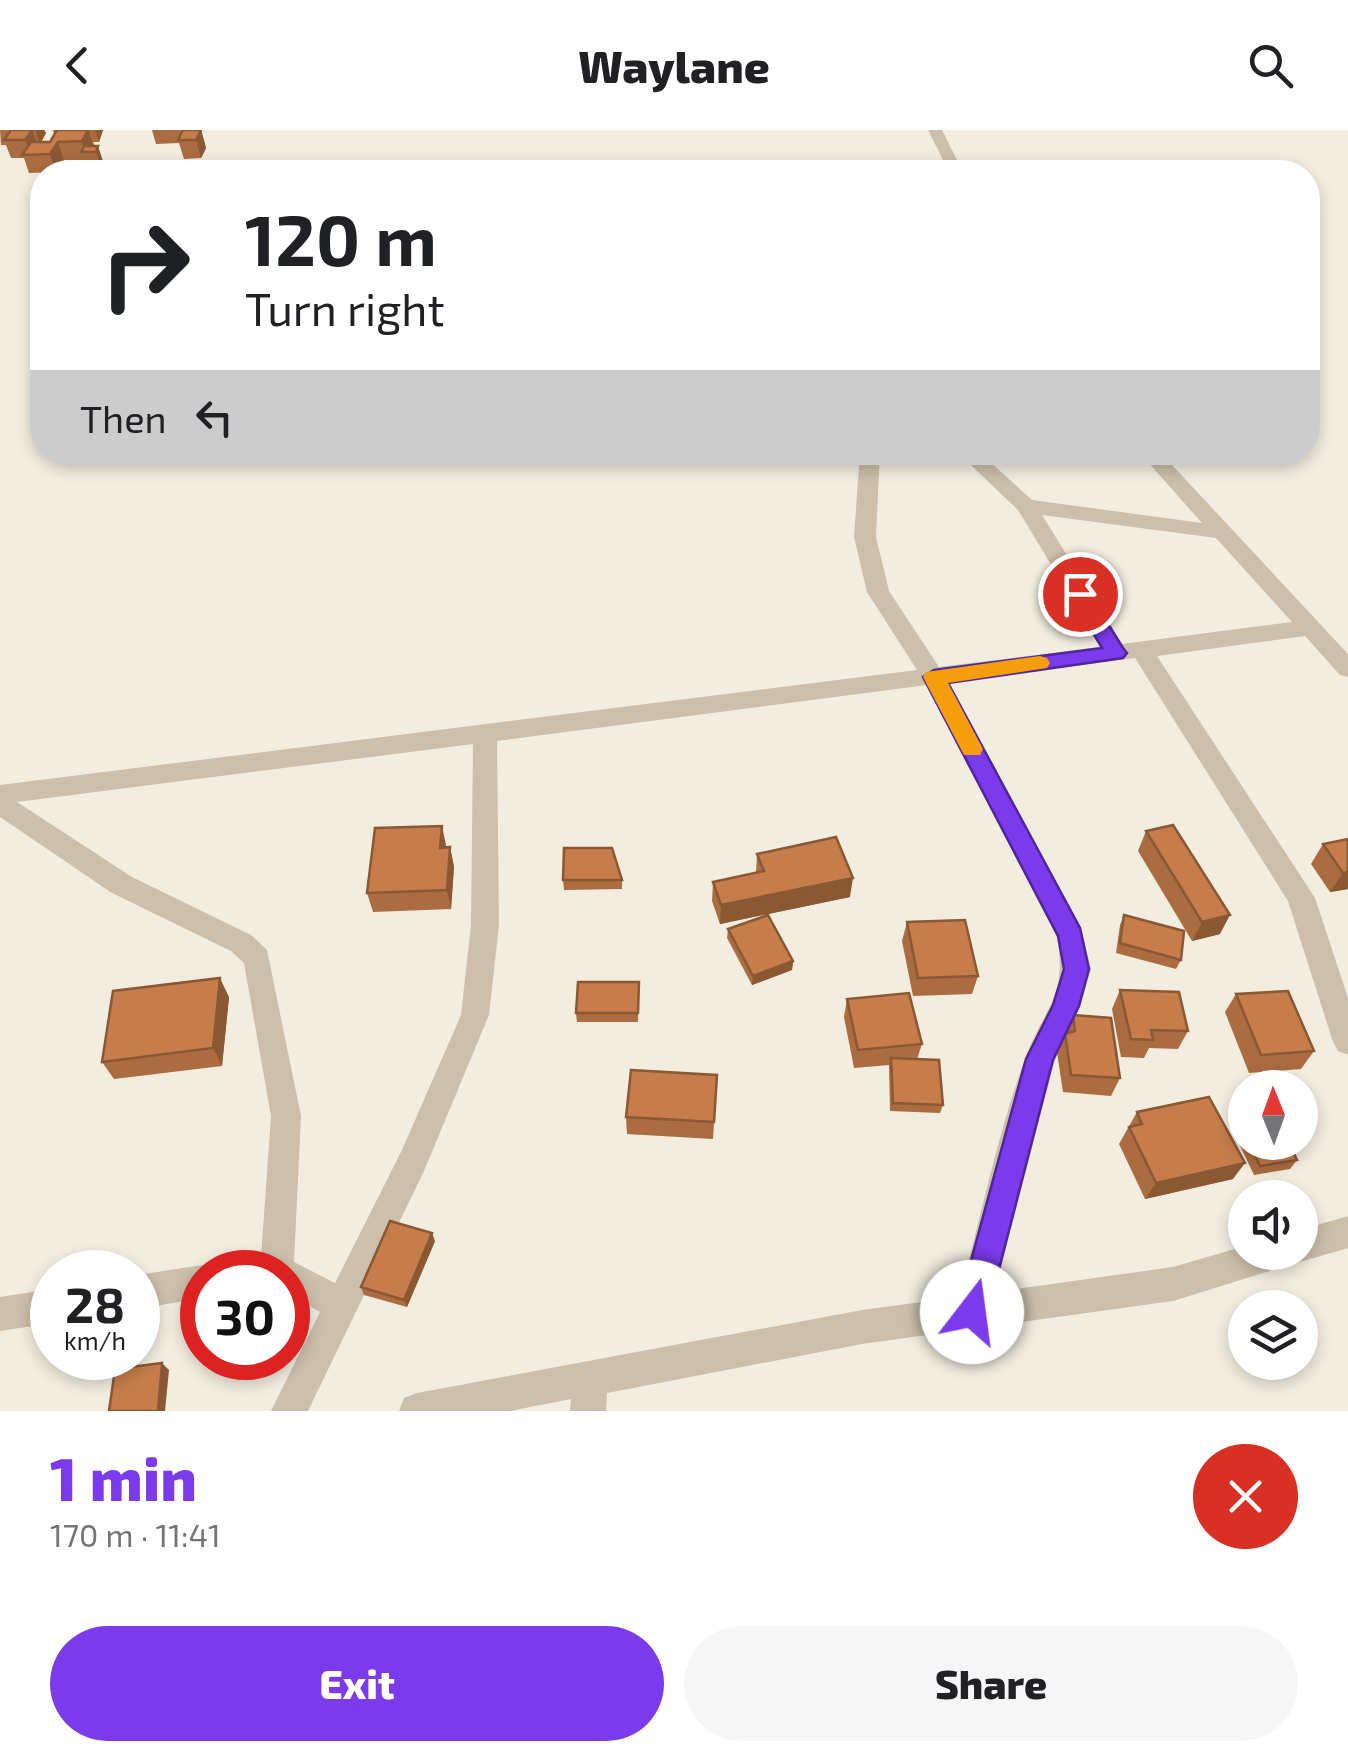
<!DOCTYPE html>
<html lang="en">
<head>
<meta charset="utf-8">
<style>
  :root { --surface:#fff; --page:#f6f6f6; --text:#202124; --muted:#757577; --accent:#7c3aed }
  body { margin:0; font-family:"Exo 2",sans-serif; background:var(--page); color:var(--text); height:100vh; display:flex; flex-direction:column; font-size:38px; white-space:nowrap }
  * { box-sizing:border-box; margin:0 }
  p { font-size:32px; color:var(--muted) }
  .icon { flex:none; width:55px; height:55px; fill:none; stroke:currentColor; stroke-width:2; stroke-linecap:round; stroke-linejoin:round }
  .map { position:relative; height:1281px; overflow:hidden }
  .drawer { display:flex; flex-direction:column; background:var(--surface); flex:1 }
  .drawer>* { flex:none }
  .guide { position:absolute; left:30px; top:30px; width:1290px; height:305px; border-radius:40px; box-shadow:0 5px 15px #0003; background:#fff; color:var(--text); overflow:hidden }
  .needle { width:65px; rotate:359deg }
  .fabs { position:absolute; left:1228px; top:940px; display:grid; gap:20px }
  .fabs a { display:grid; place-items:center; width:90px; height:90px; border-radius:50%; background:var(--surface); box-shadow:0 5px 15px #0003; font-size:50px }
  .speed { position:absolute; left:30px; top:1120px; display:flex; gap:20px; font-size:50px; font-weight:700; text-align:center }
  .speed>* { display:grid; place-content:center; width:130px; height:130px; border-radius:50%; background:var(--surface); box-shadow:0 5px 15px #0003; line-height:1 }
  .speed small { font-size:25px; font-weight:400 }
  .speed .limit { border:15px solid #d22; background:#fff; color:#111 }
  .pin { position:absolute; display:grid; place-items:center; width:85px; height:85px; color:#fff; margin:-42px; border:5px solid #fff; border-radius:50%; box-shadow:0 2px 10px #0007 }
  .me { position:absolute; width:110px; margin:-55px; rotate:15deg; stroke-linejoin:round; filter:drop-shadow(0 0 8px #0008) }
  .turn { display:flex; align-items:center; gap:35px; height:210px; padding:0 50px; font-size:45px }
  .turn .icon { width:130px; height:130px; stroke-width:2.5 }
  .turn b { display:block; font-size:70px; line-height:85px }
  .then { display:flex; align-items:center; height:95px; padding:0 50px; background:#0003; gap:20px; font-size:38px }
  .round { display:grid; place-items:center; flex:none; width:105px; height:105px; border-radius:52px; background:var(--page) }
  .overview { display:flex; align-items:center; justify-content:space-between; height:170px; padding:0 50px }
  h1 { font-size:60px; font-weight:800; line-height:75px; color:var(--accent) }
  .action { display:flex; gap:20px; margin-top:auto; padding:20px 50px }
  .action a { flex:1; height:115px; border-radius:60px; background:var(--accent); color:#fff; font-size:40px; font-weight:800; line-height:115px; text-align:center }
  .action a+a { background:var(--page); color:var(--text) }
  header { display:flex; justify-content:space-between; align-items:center; height:130px; padding:0 50px; background:var(--surface); font-size:45px; font-weight:800 }
  .map>svg:first-child { display:block }
</style>
</head>
<body>
<header><svg class="icon" aria-label="back" viewBox="0 0 24 24"><path d="M15 5l-7 7 7 7"/></svg>Waylane<svg class="icon" aria-label="search" viewBox="0 0 24 24"><circle cx="10" cy="10" r="6"/><path d="M15 15l6 6"/></svg></header>
<div class="map">
<svg width="1348" height="1281" viewBox="0 0 1348 1281">
  <rect width="100%" height="100%" fill="#f3ede0"/>
  <g fill="none" stroke-linecap="round" stroke-linejoin="round">
    <!-- minor -->
    <path fill="#ccbfab" fill-rule="evenodd" d="M928,0H942L963,42H949Z
      M860,322H880L876,407L889,461L939,537L1101,517L1018,380L957,322H979L1032,370L1202,393L1139,322H1160L1348,524V547L1340,545L1305,506L1157,526L1315,768L1348,868V925L1338,921L1333,912L1288,771L1135,528L949,552L1081,798L1091,839L1080,876L1055,930L994,1162L1173,1137L1245,1116V1122H1300V1100L1348,1086V1118L1300,1132L1292,1129L1279,1138L1173,1171L862,1214L607,1263L606,1281H570L571,1269L510,1281H399L404,1268L417,1263L862,1180L959,1167C981,1088 997,1005 1025,929C1044,877 1068,868 1057,807L927,555L497,611L499,795L489,885L424,1041L308,1281H271L320,1182L288,1164V1142L260,1141L271,986L244,833L231,821L112,763L0,687V655L917,540L867,462L854,407ZM1042,385L1216,408L1292,492L1122,514ZM473,614L471,795L461,885L402,1020L335,1153L294,1132L301,986L267,820L251,805L132,747L17,672Z
      M202,1135L215,1142H202V1168L138,1179V1145Z
      M52,1159V1193L0,1201V1167Z"/>
  </g>
  <!-- wall -->
  <path fill="#aa6c40" d="M0,0H44L46,3L41,12H50L54,4L53,0H103L99,12H93L104,34L102,40L87,41L83,30H64L56,42L29,43L24,28H11L6,15H1Z
    M152,0H201L206,18L201,28L184,29L179,13L156,14Z
    M1146,701L1220,804L1192,811L1138,721Z
    M1348,709V759L1330,762L1311,734L1323,714Z
    M446,715V717H450L454,737L451,779L373,782L367,763Z
    M757,724L850,767L720,794L712,771L713,752L756,743Z
    M563,750H622V759L564,760Z
    M1124,785L1181,830L1176,839L1116,823L1120,795Z
    M907,792L978,846L972,864L913,866L902,811Z
    M728,799L793,831L792,840L752,855L727,808Z
    M639,852L638,892H577L576,883Z
    M1120,860L1188,901L1178,919L1149,918L1144,928L1121,927L1112,879Z
    M1236,864L1314,921L1301,939L1249,943L1225,882Z
    M229,867L222,936L114,949L102,932Z
    M847,869L922,914L917,929L943,975L940,983L890,981L889,935L854,938L844,887Z
    M1073,885L1120,948L1111,966L1063,962L1057,922Z
    M717,945L713,1009L627,1004L626,987Z
    M1137,982L1233,1049L1145,1069L1119,1014Z
    M1245,983V1012H1289L1297,1030L1290,1039L1254,1045L1229,993L1235,984Z
    M435,1111L407,1177L364,1165L361,1157Z"/>
  <!-- shaded-wall -->
  <path fill="#8b5834" d="M32,0L39,18L31,24L25,10Z
    M35,0H44L46,3L40,14Z
    M89,0L94,18L85,22L82,11Z
    M95,0H103L99,12Z
    M201,0L206,18L201,28L196,10Z
    M58,12L64,30L56,42L50,24Z
    M98,16L104,34L102,40L96,22Z
    M442,696L446,715L444,737L440,718Z
    M450,717L454,737L451,779L447,760Z
    M1348,742V759L1330,762L1343,743Z
    M853,748L850,767L720,794L721,775Z
    M1230,785L1220,804L1192,811L1202,792Z
    M793,831L792,840L752,855L753,846Z
    M220,848L229,867L222,936L213,918Z
    M1245,1033L1233,1049L1145,1069L1156,1053Z
    M432,1103L435,1111L407,1177L404,1170Z
    M162,1233L169,1240L165,1281H158Z"/>
  <!-- building -->
  <path fill="#c67d4b" stroke="#8b5834" stroke-width="2.5" d="M11,0H32L25,10H4Z
    M57,0H88L82,11L58,12L50,24L22,25L31,12H50Z
    M183,0H201L196,10H178Z
    M84,16H98L96,22H81Z
    M1173,695L1230,785L1202,792L1146,701Z
    M442,696L440,718L450,717L447,760L367,763L375,698Z
    M836,707L853,748L721,775L713,752L764,741L757,724Z
    M1348,709V742L1343,743L1323,714Z
    M564,718H612L622,750H563Z
    M768,785L793,831L753,846L728,799Z
    M1124,785L1184,801L1181,830L1120,813Z
    M965,790L978,846L918,848L907,792Z
    M220,848L213,918L102,932L113,861Z
    M578,852H639L638,883H576Z
    M1120,860L1179,862L1188,901L1151,900L1153,910L1131,909Z
    M1288,861L1314,921L1261,925L1236,864Z
    M909,863L922,914L858,920L847,869Z
    M1073,885L1111,888L1120,948L1071,945L1065,904L1075,901Z
    M891,928L939,930L943,975L893,973Z
    M631,940L717,945L714,992L626,987Z
    M1209,967L1245,1033L1156,1053L1129,997L1142,994L1137,982Z
    M1245,983V1005L1235,984Z
    M1249,1012H1289L1297,1030L1260,1036Z
    M390,1091L432,1103L404,1170L361,1157Z
    M162,1233L158,1281H109L115,1239Z"/>
  <!-- route -->
  <path fill="#7c3aed" stroke="#51269a" stroke-width="2.5" d="M1080,458L1087,460L1123,518L1127,523L1123,528L948,553L1080,798L1089,839L1079,876L1053,930L988,1182L983,1193L972,1197L961,1193L957,1182L1026,929L1053,875L1064,839L1058,806L923,547L934,540L1102,518L1070,464Z"/>
  <!-- slow -->
  <path fill="#f59e0b" d="M1040,526L1047,528L1050,533L1047,538L948,553L983,619L980,625H964L923,547L926,542Z"/>
</svg>
<div class="fabs">
<a><svg class="needle" viewBox="-14 -14 28 28"><path d="M0-13l5 13h-10z" fill="#e53935"/><path d="M0 13l5-13h-10z" fill="#757577"/></svg></a>
<a><svg class="icon" aria-label="sound" viewBox="0 0 24 24"><path d="M4 9h4l5-4v14l-5-4H4zM17 9q2 3 0 6"/></svg></a>
<a><svg class="icon" aria-label="layers" viewBox="0 0 24 24"><path d="M12 4l9 5-9 5-9-5zM3 14l9 5 9-5"/></svg></a>
</div>
<div class="speed"><div>28<small>km/h</small></div><div class="limit">30</div></div>
<div class="pin" style="left:1080px;top:464px;background:#d93025"><svg class="icon" aria-label="arrive" viewBox="0 0 24 24"><path d="M6 21V4h12l-3 4 3 4H6"/></svg></div>
<svg class="me" style="left:972px;top:1182px" viewBox="-20 -20 40 40"><circle r="19" fill="#fff"/><path d="M0-13L10 11 0 6-10 11z" fill="#7c3aed"/></svg>
<div class="guide">
<div class="turn"><svg class="icon" aria-label="right" viewBox="0 0 24 24"><path d="M7 20v-9h11M14 6l5 5-5 5"/></svg><div><b>120 m</b>Turn right</div></div>
<div class="then">Then<svg class="icon" aria-label="left" viewBox="0 0 24 24"><path d="M17 20v-9H6M10 6l-5 5 5 5"/></svg></div>
</div>
</div>
<section class="drawer">
<div class="overview"><div><h1>1 min</h1><p>170 m · 11:41</p></div><a class="round" style="background:#d93025;color:#fff"><svg class="icon" aria-label="close" viewBox="0 0 24 24"><path d="M6 6l12 12M18 6L6 18"/></svg></a></div>
<div class="action"><a>Exit</a><a>Share</a></div>
</section>
</body>
</html>
